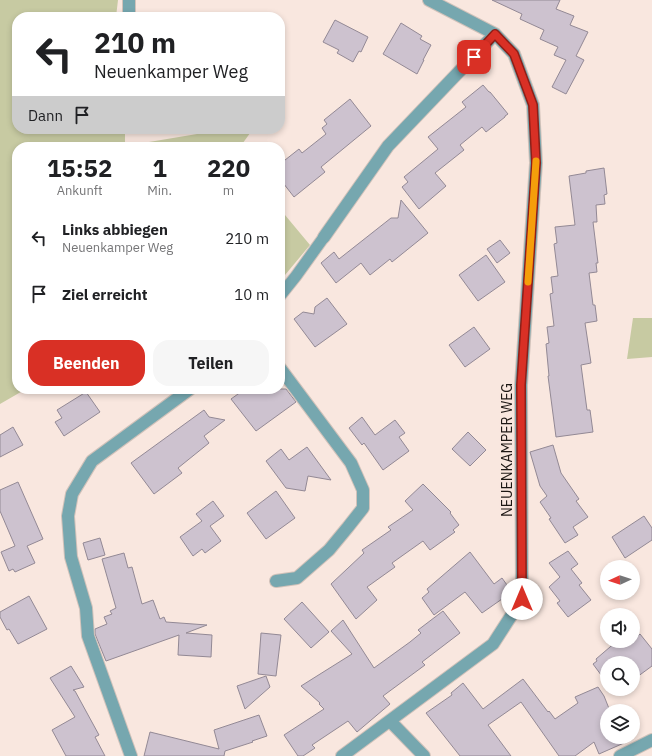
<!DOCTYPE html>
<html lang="de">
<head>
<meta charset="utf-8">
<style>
  :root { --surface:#fff; --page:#f6f6f6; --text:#202124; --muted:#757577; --accent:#d93025 }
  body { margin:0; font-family:"IBM Plex Sans",sans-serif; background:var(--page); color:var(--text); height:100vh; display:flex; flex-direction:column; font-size:15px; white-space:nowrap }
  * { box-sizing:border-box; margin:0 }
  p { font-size:13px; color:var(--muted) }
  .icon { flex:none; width:22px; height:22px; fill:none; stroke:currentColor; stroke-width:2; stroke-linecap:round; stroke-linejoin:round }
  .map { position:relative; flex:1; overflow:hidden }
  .sheet { position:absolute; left:12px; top:142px; width:273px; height:252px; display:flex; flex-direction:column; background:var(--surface); border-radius:16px; box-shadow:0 2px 6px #0003 }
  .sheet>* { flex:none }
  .top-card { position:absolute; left:12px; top:12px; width:273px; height:122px; border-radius:16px; box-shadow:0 2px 6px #0003; background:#fff; color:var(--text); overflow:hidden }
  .needle { width:26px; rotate:267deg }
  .tools { position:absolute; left:600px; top:560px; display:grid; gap:8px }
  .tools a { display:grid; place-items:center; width:40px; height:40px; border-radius:50%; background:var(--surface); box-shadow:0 2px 6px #0003; font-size:20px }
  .pin { position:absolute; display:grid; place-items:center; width:34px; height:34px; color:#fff; margin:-17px; border-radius:8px; box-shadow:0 2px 6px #0006 }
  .me { position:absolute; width:44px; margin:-22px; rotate:0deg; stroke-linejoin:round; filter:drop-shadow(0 0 3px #0008) }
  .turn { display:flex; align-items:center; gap:14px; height:84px; padding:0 16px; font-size:18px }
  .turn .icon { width:52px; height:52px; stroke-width:2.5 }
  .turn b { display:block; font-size:28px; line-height:34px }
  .then { display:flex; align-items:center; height:38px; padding:0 16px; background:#0003; gap:8px; font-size:15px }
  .eta { display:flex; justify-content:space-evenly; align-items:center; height:68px; text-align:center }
  .eta b { font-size:24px; font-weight:700; line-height:28px }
  .button { display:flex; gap:8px; margin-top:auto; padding:8px 16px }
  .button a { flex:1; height:46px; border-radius:16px; background:var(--accent); color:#fff; font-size:16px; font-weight:700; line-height:46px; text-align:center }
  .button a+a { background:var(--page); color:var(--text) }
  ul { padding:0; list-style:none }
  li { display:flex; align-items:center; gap:12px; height:56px; padding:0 16px }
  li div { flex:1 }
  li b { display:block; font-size:15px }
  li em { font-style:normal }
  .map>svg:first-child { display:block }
</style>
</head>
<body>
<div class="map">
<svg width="652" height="756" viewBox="0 0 652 756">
  <rect width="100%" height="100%" fill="#f9e7df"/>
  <!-- green -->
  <path fill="#c7caa2" d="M0,0H118L116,17H17V129H125V146L227,129H253L240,147H17V389H26L0,404Z
    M280,209L310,245L280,281Z
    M633,318H652V357L627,359Z"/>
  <!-- building -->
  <path fill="#cdc2cf" stroke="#938995" d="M492,0H560L556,9L574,16L570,25L588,32L576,56L584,60L566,94L552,87L566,60L554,55L558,47L540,39L544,30L520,19L522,14Z
    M335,20L368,37L361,52L359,51L353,62L337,53L339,50L323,42Z
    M401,23L422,36L420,39L431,45L423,60H424L417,74L383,54Z
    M483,85L489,92H490L508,114L505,116V117L486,132L482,127L460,145L464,150L435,173L446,186L419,209L402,187L408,182L404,177L438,149L428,137L466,107L462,102Z
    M350,99L371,126L321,167L325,172L294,197L280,179V164L299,149L302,153L326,134L322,128L327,124L324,120Z
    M604,168L607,194L604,195L605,204L596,205L597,222H593L598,263H596L597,272L589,273L593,305H595L597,321L585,323L591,363L581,365L587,410H590L593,432L556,437L548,376H549L546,344L549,343L547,327L554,326L550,294L553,293L551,277L558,276L554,244L557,243L555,227L575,225L569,176L586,173V171Z
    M401,200L428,233L392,262L390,259L370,275L361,263L336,283L321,263L334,252L339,259L391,218H398Z
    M500,240L510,253L497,263L487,249Z
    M486,255L505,282L478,301L459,275Z
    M327,298L347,324L315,347L294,319L303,312L314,314L315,307Z
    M474,327L490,349L465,367L449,345Z
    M245,389H286L296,402L256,431L231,399Z
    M86,392L100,412L64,436L55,422L62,418L57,410Z
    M204,410L209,417L225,420L204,436L209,443L178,468L182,473L154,494L131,463Z
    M362,417L375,435L395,420L405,433L399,437L409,451L383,470L364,443L362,445L349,428Z
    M13,427L23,445L0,457V435Z
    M468,432L486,450L470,466L452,449Z
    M553,445L561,473L579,499L576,501L588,517L573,527L578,535L565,543L549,519L551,518L540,502L547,496L540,486L530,452Z
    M307,447L331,480L308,476L305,491L286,488L266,461L281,449L289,460Z
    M18,482L43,539L27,546L35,563L15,572L13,569L9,571L1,552L15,546L0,511V490Z
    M423,484L451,512L450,513L459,525L453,530L455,532L430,550L423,541L392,563L395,567L367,587L377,600L356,619L331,584L364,553L362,550L391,530L388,527L413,510L405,501Z
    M276,491L295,518L266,539L247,513Z
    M213,501L224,516L210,526L221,541L205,553L202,549L193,556L180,537L202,521L196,514Z
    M644,516L652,528V540L625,558L612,537Z
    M100,538L105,555L88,560L83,543Z
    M568,551L578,564L571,569L582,583L579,585L591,600L568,617L557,603L560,601L549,587L560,577L549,563Z
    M470,552L494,584L502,578L512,592L482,613L465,592L434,615L422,598L429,592L427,589Z
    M124,553L128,568L132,567L142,604L153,600L160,619L164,617L166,622L207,625L186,633L212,635L211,657L178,655L179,635L106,661L95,634V629L107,624L104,617L112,614L110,611L116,608L102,559Z
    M29,596L47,629L18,644L9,629L7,630L0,617V612Z
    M302,602L329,632L311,648L284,619Z
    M443,611L460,633L422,662L425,665L383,696L390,704L357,732L348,721L312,745L315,748L303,756H298L284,735L324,709L319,704L320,703L301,686L352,654L331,631L343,620L374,668L410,642L421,633L418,630Z
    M261,633L281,635L276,676L258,674Z
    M640,634L652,649V666L637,677L634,672L633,673V663H607V683L593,664L597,661L596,659L617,641H633V636L634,635L636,638Z
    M71,666L84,687L73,690L75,691L99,735L95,737L105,756H66L52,730L75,717L50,678Z
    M266,676L270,687L245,709L237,686Z
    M523,679L548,712L549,711L555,719L578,703L575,697L598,687L604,696L610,711H607V737H621L624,743L599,754L594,742L575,756H559L521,702L488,725L511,756H460L426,713L452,695L451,693L463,683L483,709Z
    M259,715L267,736L252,741L253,742L225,751L224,756H144L150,732L219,749L214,730Z"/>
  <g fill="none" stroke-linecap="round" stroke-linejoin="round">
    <defs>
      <path id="lane" d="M280,296L296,276L324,237"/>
      <path id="street" d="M129,17V0
        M324,237L388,146L495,34
        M276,581L297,578L329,550L348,527L363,508V490L351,463L280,368
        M390,721L424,756
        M131,756L88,636L86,608L71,557L68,516L72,494L92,461L190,389
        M342,756L493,644L522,599L521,385L536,163L533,105L514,54L495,34L429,0
        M620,756L652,740"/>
    </defs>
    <!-- lane casing -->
    <use href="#lane" stroke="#d1c2ba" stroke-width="13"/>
    <!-- street casing -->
    <use href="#street" stroke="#d1c2ba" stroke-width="14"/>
    <!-- lane -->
    <use href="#lane" stroke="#76a7af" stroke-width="11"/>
    <!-- street -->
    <use href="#street" stroke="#76a7af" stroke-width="12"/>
  </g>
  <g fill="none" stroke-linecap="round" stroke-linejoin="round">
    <defs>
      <path id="route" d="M474,57L495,34L514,54L533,105L536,163L521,385L522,599"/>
    </defs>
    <!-- route casing -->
    <use href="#route" stroke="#8d1f18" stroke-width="10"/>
    <!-- route -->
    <use href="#route" stroke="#d93025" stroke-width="7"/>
    <!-- slow -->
    <path stroke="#f59e0b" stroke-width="7" d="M528,282L536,161"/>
  </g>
  <g text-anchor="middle" stroke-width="3" stroke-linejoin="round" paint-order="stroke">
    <!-- street labels -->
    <g font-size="14" fill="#1d1714" stroke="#f9e7df">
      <text transform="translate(507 450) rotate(-90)" y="5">NEUENKAMPER WEG</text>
    </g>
  </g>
</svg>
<div class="tools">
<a><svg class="needle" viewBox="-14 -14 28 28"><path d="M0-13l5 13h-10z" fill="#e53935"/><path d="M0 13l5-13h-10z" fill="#757577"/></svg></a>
<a><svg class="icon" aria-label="sound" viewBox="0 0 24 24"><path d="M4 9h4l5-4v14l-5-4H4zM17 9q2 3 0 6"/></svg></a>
<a><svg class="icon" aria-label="search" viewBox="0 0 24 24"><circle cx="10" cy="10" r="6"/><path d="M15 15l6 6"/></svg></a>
<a><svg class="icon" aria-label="layers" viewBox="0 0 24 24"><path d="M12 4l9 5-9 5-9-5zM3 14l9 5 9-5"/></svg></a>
</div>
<div class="pin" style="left:474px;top:57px;background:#d93025"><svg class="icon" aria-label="arrive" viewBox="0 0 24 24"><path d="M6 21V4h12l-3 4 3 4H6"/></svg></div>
<svg class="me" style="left:522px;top:599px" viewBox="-20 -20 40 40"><circle r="19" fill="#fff"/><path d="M0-13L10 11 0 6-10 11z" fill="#d93025"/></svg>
<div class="top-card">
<div class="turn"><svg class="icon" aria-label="left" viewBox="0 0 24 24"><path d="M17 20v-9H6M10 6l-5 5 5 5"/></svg><div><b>210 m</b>Neuenkamper Weg</div></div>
<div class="then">Dann<svg class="icon" aria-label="arrive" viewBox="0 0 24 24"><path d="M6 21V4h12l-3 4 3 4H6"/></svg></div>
</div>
<section class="sheet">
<div class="eta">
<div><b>15:52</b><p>Ankunft</p></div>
<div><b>1</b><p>Min.</p></div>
<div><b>220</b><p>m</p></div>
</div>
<ul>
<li><svg class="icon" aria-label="left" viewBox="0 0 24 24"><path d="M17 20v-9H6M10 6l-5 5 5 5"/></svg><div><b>Links abbiegen</b><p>Neuenkamper Weg</p></div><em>210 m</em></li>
<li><svg class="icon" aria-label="arrive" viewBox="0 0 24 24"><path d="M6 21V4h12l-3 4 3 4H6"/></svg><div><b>Ziel erreicht</b></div><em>10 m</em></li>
</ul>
<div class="button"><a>Beenden</a><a>Teilen</a></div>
</section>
</div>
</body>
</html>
